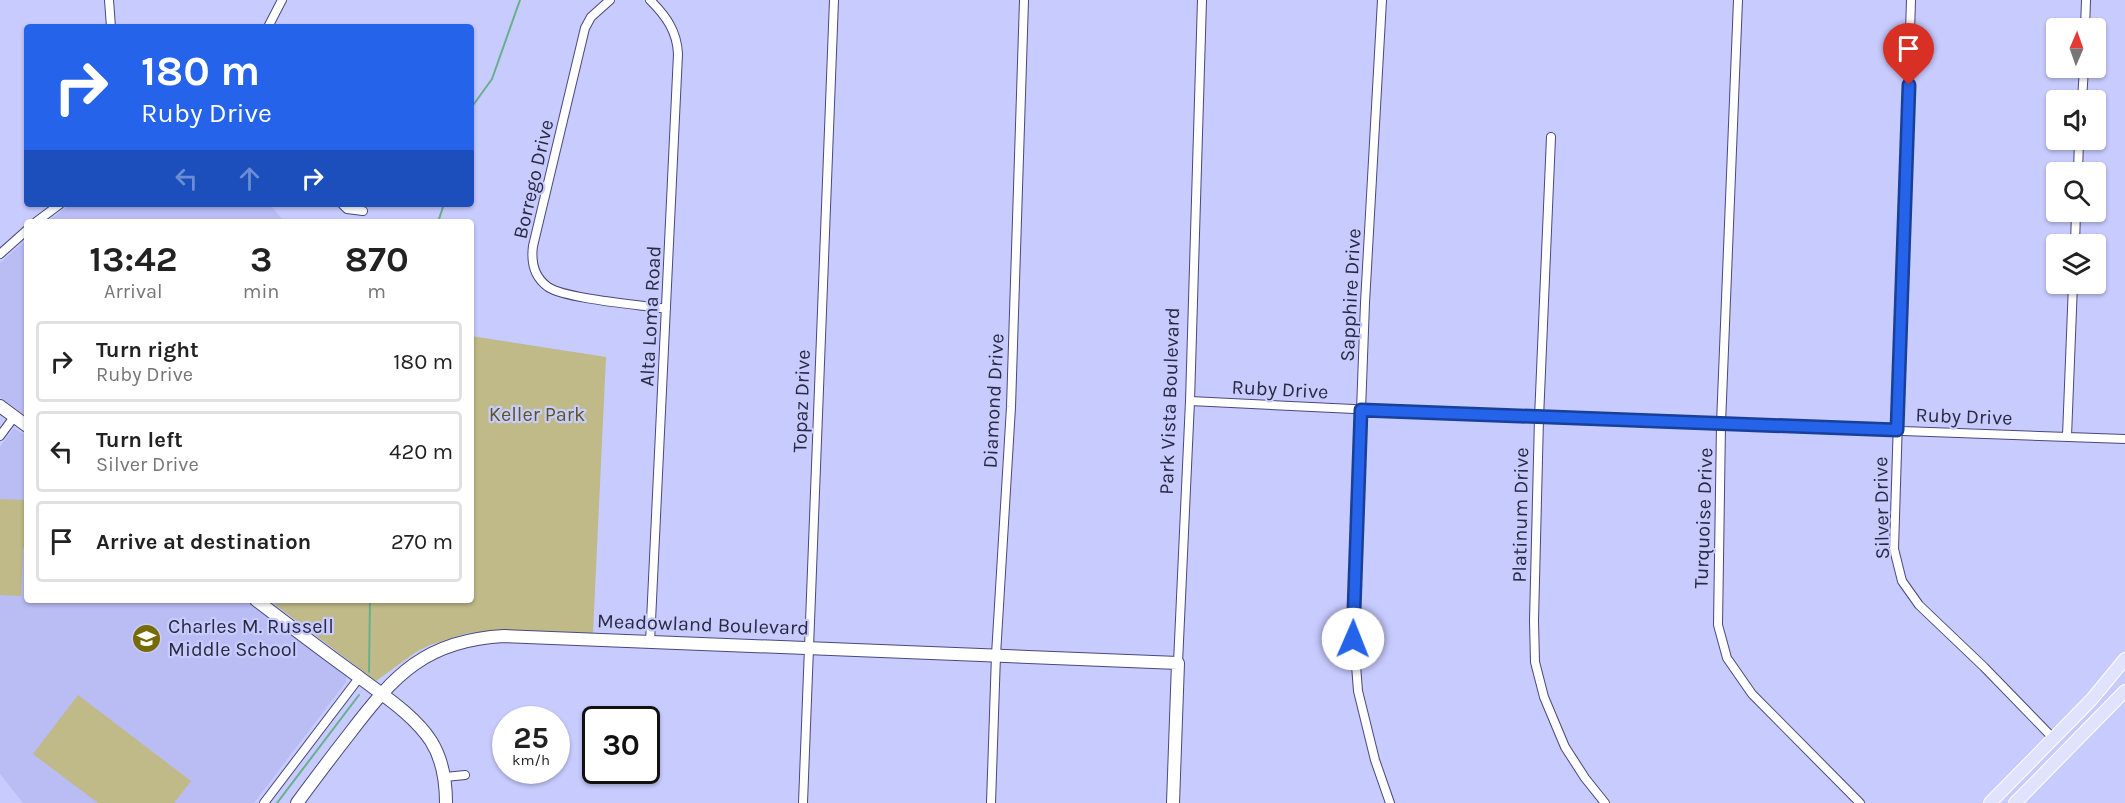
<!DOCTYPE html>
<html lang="en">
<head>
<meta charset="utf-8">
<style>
  :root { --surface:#fff; --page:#f6f6f6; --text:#222; --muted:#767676; --line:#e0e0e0 }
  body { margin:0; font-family:Karla,sans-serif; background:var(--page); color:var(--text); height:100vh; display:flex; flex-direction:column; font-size:22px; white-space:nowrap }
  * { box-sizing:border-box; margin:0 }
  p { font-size:20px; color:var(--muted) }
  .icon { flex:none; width:33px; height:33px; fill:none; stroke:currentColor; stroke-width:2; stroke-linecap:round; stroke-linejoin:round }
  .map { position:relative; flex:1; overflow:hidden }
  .drawer { position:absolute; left:24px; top:219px; width:450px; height:384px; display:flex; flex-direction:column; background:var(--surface); border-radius:6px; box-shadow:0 2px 4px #0004 }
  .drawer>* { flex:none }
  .banner { position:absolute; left:24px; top:24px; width:450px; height:183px; border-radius:6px; box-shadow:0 2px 4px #0004; background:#2563eb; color:#fff; overflow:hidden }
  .needle { width:39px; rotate:2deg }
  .buttons { position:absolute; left:2046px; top:18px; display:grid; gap:12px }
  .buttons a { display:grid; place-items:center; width:60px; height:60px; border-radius:6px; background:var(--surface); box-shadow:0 2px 4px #0004; font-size:30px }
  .speed { position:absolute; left:492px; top:706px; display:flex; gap:12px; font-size:30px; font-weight:700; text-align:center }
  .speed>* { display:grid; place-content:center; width:78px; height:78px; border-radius:50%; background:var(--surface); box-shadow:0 2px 4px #0004; line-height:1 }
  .speed small { font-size:15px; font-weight:400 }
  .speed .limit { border:3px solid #111; border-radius:9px; background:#fff; color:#111 }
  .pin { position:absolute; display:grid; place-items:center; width:51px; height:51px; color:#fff; margin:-62px -26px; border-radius:50% 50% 50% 0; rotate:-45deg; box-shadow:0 0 6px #0007 }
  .pin .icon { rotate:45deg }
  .me { position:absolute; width:66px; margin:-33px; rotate:1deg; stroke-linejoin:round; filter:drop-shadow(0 0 4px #0008) }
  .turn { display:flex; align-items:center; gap:21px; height:126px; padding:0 18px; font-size:27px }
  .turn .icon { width:78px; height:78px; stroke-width:2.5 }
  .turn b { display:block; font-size:42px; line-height:51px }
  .lanes { display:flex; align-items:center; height:57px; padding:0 18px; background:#0003; justify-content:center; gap:30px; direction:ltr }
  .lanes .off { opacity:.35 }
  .eta { display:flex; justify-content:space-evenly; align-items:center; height:102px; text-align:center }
  .eta b { font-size:36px; font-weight:700; line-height:42px }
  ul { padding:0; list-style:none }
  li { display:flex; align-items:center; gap:18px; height:81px; margin:0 12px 9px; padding:0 6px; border:3px solid var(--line); border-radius:6px }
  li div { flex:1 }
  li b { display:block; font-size:22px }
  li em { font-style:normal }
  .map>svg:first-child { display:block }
</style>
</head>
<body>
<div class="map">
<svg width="2125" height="803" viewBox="0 0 2125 803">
  <rect width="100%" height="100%" fill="#c8cbfe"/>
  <!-- built -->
  <path fill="#babdf4" d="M71,204H270L284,222H47Z
    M27,239V417L0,397V263Z
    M14,428L27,437V600H244L346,676V682L254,803H23L0,774V447Z"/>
  <!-- green -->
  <path fill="#bfba88" d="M471,336L606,357L593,633L512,630L468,633L430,645L416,652L376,681L269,600H471Z
    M0,499L27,500L26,547L23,548L21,596L0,595Z
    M78,695L191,781L174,803H98L33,754Z"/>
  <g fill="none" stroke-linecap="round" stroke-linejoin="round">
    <!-- stream -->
    <path stroke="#68b08d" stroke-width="2" d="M471,108L492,79L520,0
      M438,222L444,204
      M369,672L370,600
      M277,803L359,695"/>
    <defs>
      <path id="street" d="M109,0L111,27
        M610,0L591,17L585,28L533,246C531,261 534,277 548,287C566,299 642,305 666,309
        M650,0C666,16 677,31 678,54L650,642
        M1382,0L1365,303L1353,626L1358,691L1375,760L1390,803
        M1738,0L1721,424L1718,625L1727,658L1752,694L1860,803
        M1911,0L1894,549L1902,581L1919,605L1984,667L2053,738
        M268,27L282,0
        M2085,28L2086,0
        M2082,100L2084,68
        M1551,137L1539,418L1534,621L1535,662L1544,697L1565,747L1585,778L1605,803
        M2078,172L2079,140
        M342,204L347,209L363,211
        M36,222L60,204
        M2075,244L2076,212
        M0,254L27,230
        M1190,401L1539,418L2125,439
        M0,436L14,417
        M2067,436L2073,284
        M1178,663L1190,401L1202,0
        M445,777L465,775
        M264,803L359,678
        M803,803L834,0
        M991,803L996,655L1011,407L1024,0"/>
      <path id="secondary" d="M0,406L27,426
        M256,600C290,626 324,652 359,677C384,696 414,715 431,741C443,760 446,781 446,803
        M297,803C314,780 332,756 350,733C394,675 426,640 504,636L1178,663L1173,803"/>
      <path id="primary" d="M1990,803L2092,699L2125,659
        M2015,803L2125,691"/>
    </defs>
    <!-- street casing -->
    <use href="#street" stroke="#48487e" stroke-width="10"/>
    <!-- secondary casing -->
    <use href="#secondary" stroke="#48487e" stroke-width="14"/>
    <!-- primary casing -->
    <use href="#primary" stroke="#fff" stroke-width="14"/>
    <!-- street -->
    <use href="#street" stroke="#fff" stroke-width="8"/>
    <!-- secondary -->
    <use href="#secondary" stroke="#fff" stroke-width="12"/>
    <!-- primary -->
    <use href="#primary" stroke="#e0e2fe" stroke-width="12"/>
  </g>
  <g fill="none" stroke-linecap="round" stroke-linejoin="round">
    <defs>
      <path id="route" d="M1353,639L1361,410L1897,430L1909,85"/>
    </defs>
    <!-- route casing -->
    <use href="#route" stroke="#184099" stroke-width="15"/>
    <!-- route -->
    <use href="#route" stroke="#2563eb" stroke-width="10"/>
  </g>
  <!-- icons -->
  <defs>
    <symbol id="school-disc" viewBox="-11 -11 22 22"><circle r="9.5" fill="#766b04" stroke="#c8cbfe"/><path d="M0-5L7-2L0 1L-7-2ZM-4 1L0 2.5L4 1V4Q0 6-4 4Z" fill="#fff"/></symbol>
  </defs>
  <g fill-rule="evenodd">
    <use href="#school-disc" x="130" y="622" width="33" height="33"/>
  </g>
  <g text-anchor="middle" stroke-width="4.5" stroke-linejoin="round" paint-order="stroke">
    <!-- street labels -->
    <g font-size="20" fill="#292a42" stroke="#c8cbfe">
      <text transform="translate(533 179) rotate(-77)" y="7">Borrego Drive</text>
      <text transform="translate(1350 295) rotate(-87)" y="7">Sapphire Drive</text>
      <text transform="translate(650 316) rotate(-87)" y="7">Alta Loma Road</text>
      <text transform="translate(1280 389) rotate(3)" y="7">Ruby Drive</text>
      <text transform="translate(801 401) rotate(-88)" y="7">Topaz Drive</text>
      <text transform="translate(993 401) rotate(-87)" y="7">Diamond Drive</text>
      <text transform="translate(1169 401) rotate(-88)" y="7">Park Vista Boulevard</text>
      <text transform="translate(1964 416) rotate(2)" y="7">Ruby Drive</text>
      <text transform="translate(1881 508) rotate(-91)" y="7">Silver Drive</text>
      <text transform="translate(1520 515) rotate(-89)" y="7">Platinum Drive</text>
      <text transform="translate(1703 518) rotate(-88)" y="7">Turquoise Drive</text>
      <text transform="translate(703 624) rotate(2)" y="7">Meadowland Boulevard</text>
    </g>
    <!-- park labels -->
    <g font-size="20" fill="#5c5622" stroke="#c8cbfe">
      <text x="537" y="421">Keller Park</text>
    </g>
    <!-- poi labels -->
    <g font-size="20" fill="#292a42" stroke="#c8cbfe" text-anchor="start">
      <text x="168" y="633">Charles M. Russell<tspan x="168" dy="23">Middle School</tspan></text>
    </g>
  </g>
</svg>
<div class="buttons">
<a><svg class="needle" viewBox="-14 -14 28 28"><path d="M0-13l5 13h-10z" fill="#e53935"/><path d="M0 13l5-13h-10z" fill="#767676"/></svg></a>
<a><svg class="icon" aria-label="sound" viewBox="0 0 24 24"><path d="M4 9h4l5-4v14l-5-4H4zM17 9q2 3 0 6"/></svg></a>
<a><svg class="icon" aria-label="search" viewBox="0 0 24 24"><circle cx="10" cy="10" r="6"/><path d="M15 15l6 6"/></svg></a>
<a><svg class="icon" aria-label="layers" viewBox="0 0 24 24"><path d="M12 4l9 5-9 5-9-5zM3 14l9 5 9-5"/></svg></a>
</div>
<div class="speed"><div>25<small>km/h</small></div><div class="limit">30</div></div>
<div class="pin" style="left:1909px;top:85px;background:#d93025"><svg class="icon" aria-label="arrive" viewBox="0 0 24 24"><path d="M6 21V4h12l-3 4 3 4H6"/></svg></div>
<svg class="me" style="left:1353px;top:639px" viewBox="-20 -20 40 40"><circle r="19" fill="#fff"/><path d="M0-13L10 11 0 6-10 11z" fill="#2563eb"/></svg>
<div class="banner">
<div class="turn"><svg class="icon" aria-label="right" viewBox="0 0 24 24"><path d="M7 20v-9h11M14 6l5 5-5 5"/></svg><div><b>180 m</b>Ruby Drive</div></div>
<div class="lanes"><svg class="icon off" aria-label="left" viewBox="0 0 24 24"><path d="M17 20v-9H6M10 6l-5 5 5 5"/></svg><svg class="icon off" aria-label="ahead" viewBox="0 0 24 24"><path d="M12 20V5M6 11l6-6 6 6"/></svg><svg class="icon" aria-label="right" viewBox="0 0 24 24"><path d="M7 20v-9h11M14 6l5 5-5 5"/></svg></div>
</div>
<section class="drawer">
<div class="eta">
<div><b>13:42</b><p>Arrival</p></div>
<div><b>3</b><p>min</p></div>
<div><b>870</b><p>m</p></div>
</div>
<ul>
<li><svg class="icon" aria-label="right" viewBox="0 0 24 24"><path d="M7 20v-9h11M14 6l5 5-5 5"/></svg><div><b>Turn right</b><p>Ruby Drive</p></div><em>180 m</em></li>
<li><svg class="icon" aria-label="left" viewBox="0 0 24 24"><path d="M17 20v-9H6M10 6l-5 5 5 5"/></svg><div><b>Turn left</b><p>Silver Drive</p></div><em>420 m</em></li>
<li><svg class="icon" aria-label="arrive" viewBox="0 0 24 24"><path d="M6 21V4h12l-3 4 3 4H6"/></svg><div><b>Arrive at destination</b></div><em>270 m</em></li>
</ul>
</section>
</div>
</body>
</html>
